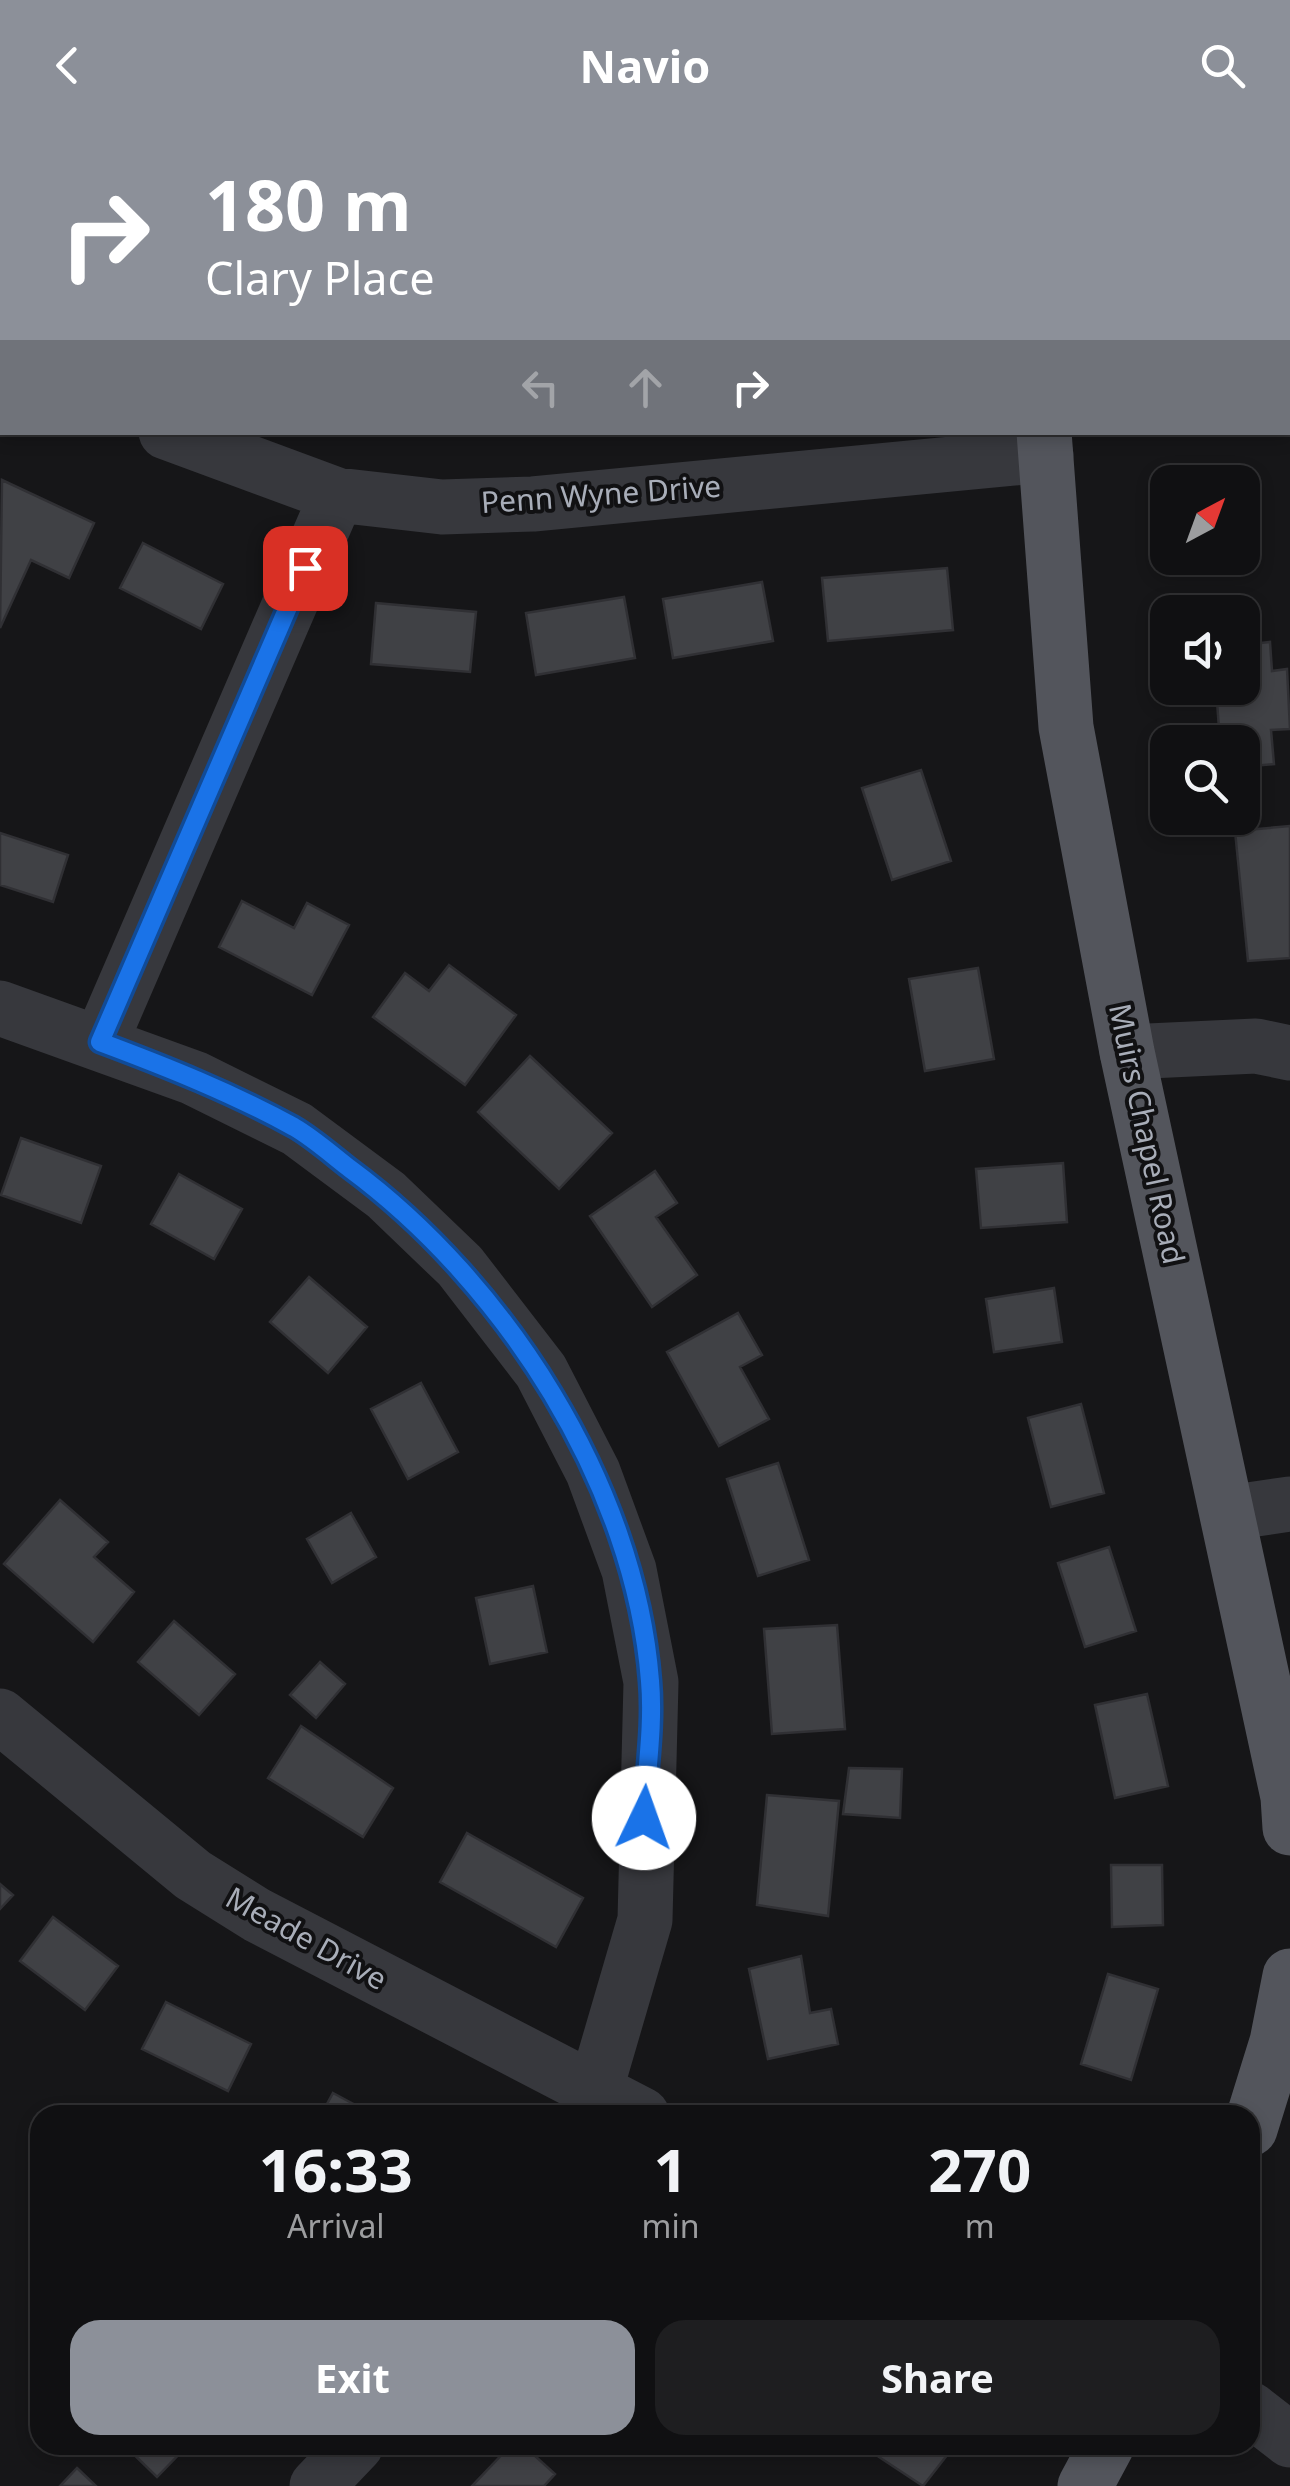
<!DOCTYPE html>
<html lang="en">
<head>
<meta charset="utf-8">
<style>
  :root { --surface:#101012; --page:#1e1e20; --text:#f1f3f6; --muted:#9c9d9f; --line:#303032; --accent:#8c9099 }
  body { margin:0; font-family:"Noto Sans",sans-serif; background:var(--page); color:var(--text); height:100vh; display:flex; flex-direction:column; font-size:38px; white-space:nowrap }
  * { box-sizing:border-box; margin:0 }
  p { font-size:32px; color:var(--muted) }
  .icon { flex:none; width:55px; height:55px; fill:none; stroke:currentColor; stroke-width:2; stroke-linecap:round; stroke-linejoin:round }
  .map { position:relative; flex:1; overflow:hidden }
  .drawer { position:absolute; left:30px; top:1975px; width:1230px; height:350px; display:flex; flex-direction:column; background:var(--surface); border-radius:30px; box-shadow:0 5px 15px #0003,0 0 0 2px var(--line) }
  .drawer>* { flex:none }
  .top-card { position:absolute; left:0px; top:0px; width:1290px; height:305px; box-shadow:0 5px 15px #0003,0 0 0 2px var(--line); background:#8c9099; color:#fff; overflow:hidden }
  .needle { width:65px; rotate:41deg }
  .controls { position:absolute; left:1150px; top:335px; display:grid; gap:20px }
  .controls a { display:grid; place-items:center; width:110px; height:110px; border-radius:20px; background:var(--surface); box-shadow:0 5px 15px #0003,0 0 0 2px var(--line); font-size:50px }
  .pin { position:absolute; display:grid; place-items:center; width:85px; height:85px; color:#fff; margin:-42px; border-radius:20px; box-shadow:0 5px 15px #0006 }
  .me { position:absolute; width:110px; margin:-55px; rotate:3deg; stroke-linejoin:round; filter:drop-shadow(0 0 8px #0008) }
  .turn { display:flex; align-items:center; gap:35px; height:210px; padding:0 40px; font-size:45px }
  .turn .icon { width:130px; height:130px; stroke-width:2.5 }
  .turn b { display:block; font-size:70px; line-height:85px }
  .lanes { display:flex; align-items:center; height:95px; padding:0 40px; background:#0003; justify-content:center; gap:50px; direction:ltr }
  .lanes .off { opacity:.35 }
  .eta { display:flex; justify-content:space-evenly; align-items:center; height:170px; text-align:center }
  .eta b { font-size:60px; font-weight:700; line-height:70px }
  .button { display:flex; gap:20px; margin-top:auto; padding:20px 40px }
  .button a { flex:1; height:115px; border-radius:30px; background:var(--accent); color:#fff; font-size:40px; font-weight:700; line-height:115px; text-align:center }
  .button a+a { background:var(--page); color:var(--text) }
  header { display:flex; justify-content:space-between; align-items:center; height:130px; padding:0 40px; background:var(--accent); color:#fff; font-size:45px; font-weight:700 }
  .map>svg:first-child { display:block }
</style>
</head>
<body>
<header><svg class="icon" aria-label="back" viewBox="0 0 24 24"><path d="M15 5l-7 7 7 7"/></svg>Navio<svg class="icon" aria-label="search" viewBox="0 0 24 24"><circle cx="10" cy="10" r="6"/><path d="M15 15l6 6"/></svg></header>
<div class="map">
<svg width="1290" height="2356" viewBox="0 0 1290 2356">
  <rect width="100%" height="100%" fill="#161618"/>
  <!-- building -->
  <path fill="#404145" stroke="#303034" stroke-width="2.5" d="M644,0H748L643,2Z
    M813,0H917V2H813Z
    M2,350L94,393L69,448L31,430L0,498Z
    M143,413L223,454L201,499L120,458Z
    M947,438L953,500L828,511L822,448Z
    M762,452L773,511L673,528L663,469Z
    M624,467L635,528L536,545L526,483Z
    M376,473L476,482L470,542L371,534Z
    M1270,512L1272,541L1287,539L1290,599L1271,600L1274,634L1242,637V612H1220L1216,558H1242V515Z
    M921,640L951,731L892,750L862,658Z
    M1290,696V828L1248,831L1235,701Z
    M0,703L68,725L53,772L0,755Z
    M242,771L294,798L307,773L349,795L312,865L219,817Z
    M449,835L516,885L465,955L373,887L405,843L429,861Z
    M978,838L994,929L925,941L909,849Z
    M530,926L612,1003L559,1059L478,982Z
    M21,1008L101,1036L81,1093L1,1065Z
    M1063,1033L1067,1092L981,1098L976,1039Z
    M655,1041L677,1073L656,1087L697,1145L652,1177L590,1086Z
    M179,1044L242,1079L214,1129L151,1094Z
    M309,1147L367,1197L328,1243L270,1192Z
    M1054,1158L1062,1212L994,1222L986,1169Z
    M738,1183L762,1225L740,1237L769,1289L719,1316L667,1222Z
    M421,1253L458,1322L408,1349L371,1279Z
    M1081,1274L1104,1363L1051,1377L1028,1288Z
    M778,1333L809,1430L758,1446L727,1349Z
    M60,1370L108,1412L94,1427L134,1462L93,1512L4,1434Z
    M351,1383L376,1427L332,1453L307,1409Z
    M1109,1417L1136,1501L1085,1517L1058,1433Z
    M533,1456L547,1522L490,1534L476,1468Z
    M174,1491L235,1544L199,1585L138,1532Z
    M837,1495L845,1599L772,1604L764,1499Z
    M320,1532L345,1554L316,1588L290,1565Z
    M1147,1564L1168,1656L1115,1668L1095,1575Z
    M301,1596L393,1658L363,1707L268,1648Z
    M849,1638L902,1639L900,1688L843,1684Z
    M767,1665L839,1671L828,1786L757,1775Z
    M467,1703L583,1768L556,1817L440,1752Z
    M1111,1735H1162L1163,1795L1112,1797Z
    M0,1754L13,1765L0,1779Z
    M53,1787L118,1836L85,1880L20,1831Z
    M801,1826L810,1883L831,1879L838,1914L768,1929L749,1839Z
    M1108,1844L1158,1859L1131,1950L1081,1934Z
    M166,1872L251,1914L228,1961L142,1919Z
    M333,1963L374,1985H321Z
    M124,2315H188L157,2347Z
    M511,2315H523L555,2344L544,2356H472Z
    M888,2315H955L923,2356L879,2327Z
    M77,2338L96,2356H60Z"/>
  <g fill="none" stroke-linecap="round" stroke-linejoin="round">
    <!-- minor -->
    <path stroke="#37383d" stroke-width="55" d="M0,235L2,236
      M166,302L337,365L442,377L533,374L1046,325
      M0,878L194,948L297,999L386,1065L460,1136L541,1241L593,1342L629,1440L651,1552L645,1790L588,1985
      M101,911L337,365
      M1127,922L1256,916L1290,923
      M1228,1383L1290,1374
      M0,1586L193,1745L257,1785L642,1985
      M1250,2279L1290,2310
      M317,2356L356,2315"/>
    <!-- major -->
    <path stroke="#53555c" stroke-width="55" d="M1023,0V2
      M1044,302L1066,597L1127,922L1288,1667L1290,1698
      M1250,1999L1277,1912L1290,1846
      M1085,2356L1107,2315"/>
  </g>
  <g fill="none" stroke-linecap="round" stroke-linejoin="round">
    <defs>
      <path id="route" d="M305,438L100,912C167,937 232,963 294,997C313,1008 331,1024 349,1038C505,1153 635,1355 650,1551C654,1596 646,1643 644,1688"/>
    </defs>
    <!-- route casing -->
    <use href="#route" stroke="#114b97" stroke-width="25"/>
    <!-- route -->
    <use href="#route" stroke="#1a73e8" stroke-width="18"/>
  </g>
  <g text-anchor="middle" stroke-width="8" stroke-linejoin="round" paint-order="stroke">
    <!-- street labels -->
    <g font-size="30" fill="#a8adb8" stroke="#111113">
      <text transform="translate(601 365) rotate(-4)" y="10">Penn Wyne Drive</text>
      <text transform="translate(1146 1004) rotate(78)" y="10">Muirs Chapel Road</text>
      <text transform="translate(306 1809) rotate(29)" y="10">Meade Drive</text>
    </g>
  </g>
</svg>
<div class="controls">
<a><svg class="needle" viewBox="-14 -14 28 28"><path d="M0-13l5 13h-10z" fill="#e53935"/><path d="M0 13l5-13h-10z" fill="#9c9d9f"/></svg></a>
<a><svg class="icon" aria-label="sound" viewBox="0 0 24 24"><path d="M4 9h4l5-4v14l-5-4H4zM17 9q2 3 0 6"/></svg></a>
<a><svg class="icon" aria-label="search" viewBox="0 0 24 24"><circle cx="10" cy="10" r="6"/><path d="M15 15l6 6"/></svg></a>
</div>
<div class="pin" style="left:305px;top:438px;background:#d93025"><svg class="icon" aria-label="arrive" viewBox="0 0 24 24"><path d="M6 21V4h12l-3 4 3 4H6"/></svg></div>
<svg class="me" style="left:644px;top:1688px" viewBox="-20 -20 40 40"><circle r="19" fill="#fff"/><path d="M0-13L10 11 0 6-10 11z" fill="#1a73e8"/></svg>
<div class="top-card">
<div class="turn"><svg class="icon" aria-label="right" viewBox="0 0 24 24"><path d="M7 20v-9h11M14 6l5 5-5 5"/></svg><div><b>180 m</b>Clary Place</div></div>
<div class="lanes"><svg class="icon off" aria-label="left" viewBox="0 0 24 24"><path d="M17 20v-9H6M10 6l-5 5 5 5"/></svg><svg class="icon off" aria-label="ahead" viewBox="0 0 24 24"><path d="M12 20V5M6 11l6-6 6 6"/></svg><svg class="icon" aria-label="right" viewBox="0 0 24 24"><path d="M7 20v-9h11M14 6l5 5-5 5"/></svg></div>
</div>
<section class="drawer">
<div class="eta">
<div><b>16:33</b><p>Arrival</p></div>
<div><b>1</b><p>min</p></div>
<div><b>270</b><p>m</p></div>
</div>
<div class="button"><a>Exit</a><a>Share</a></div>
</section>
</div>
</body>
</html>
